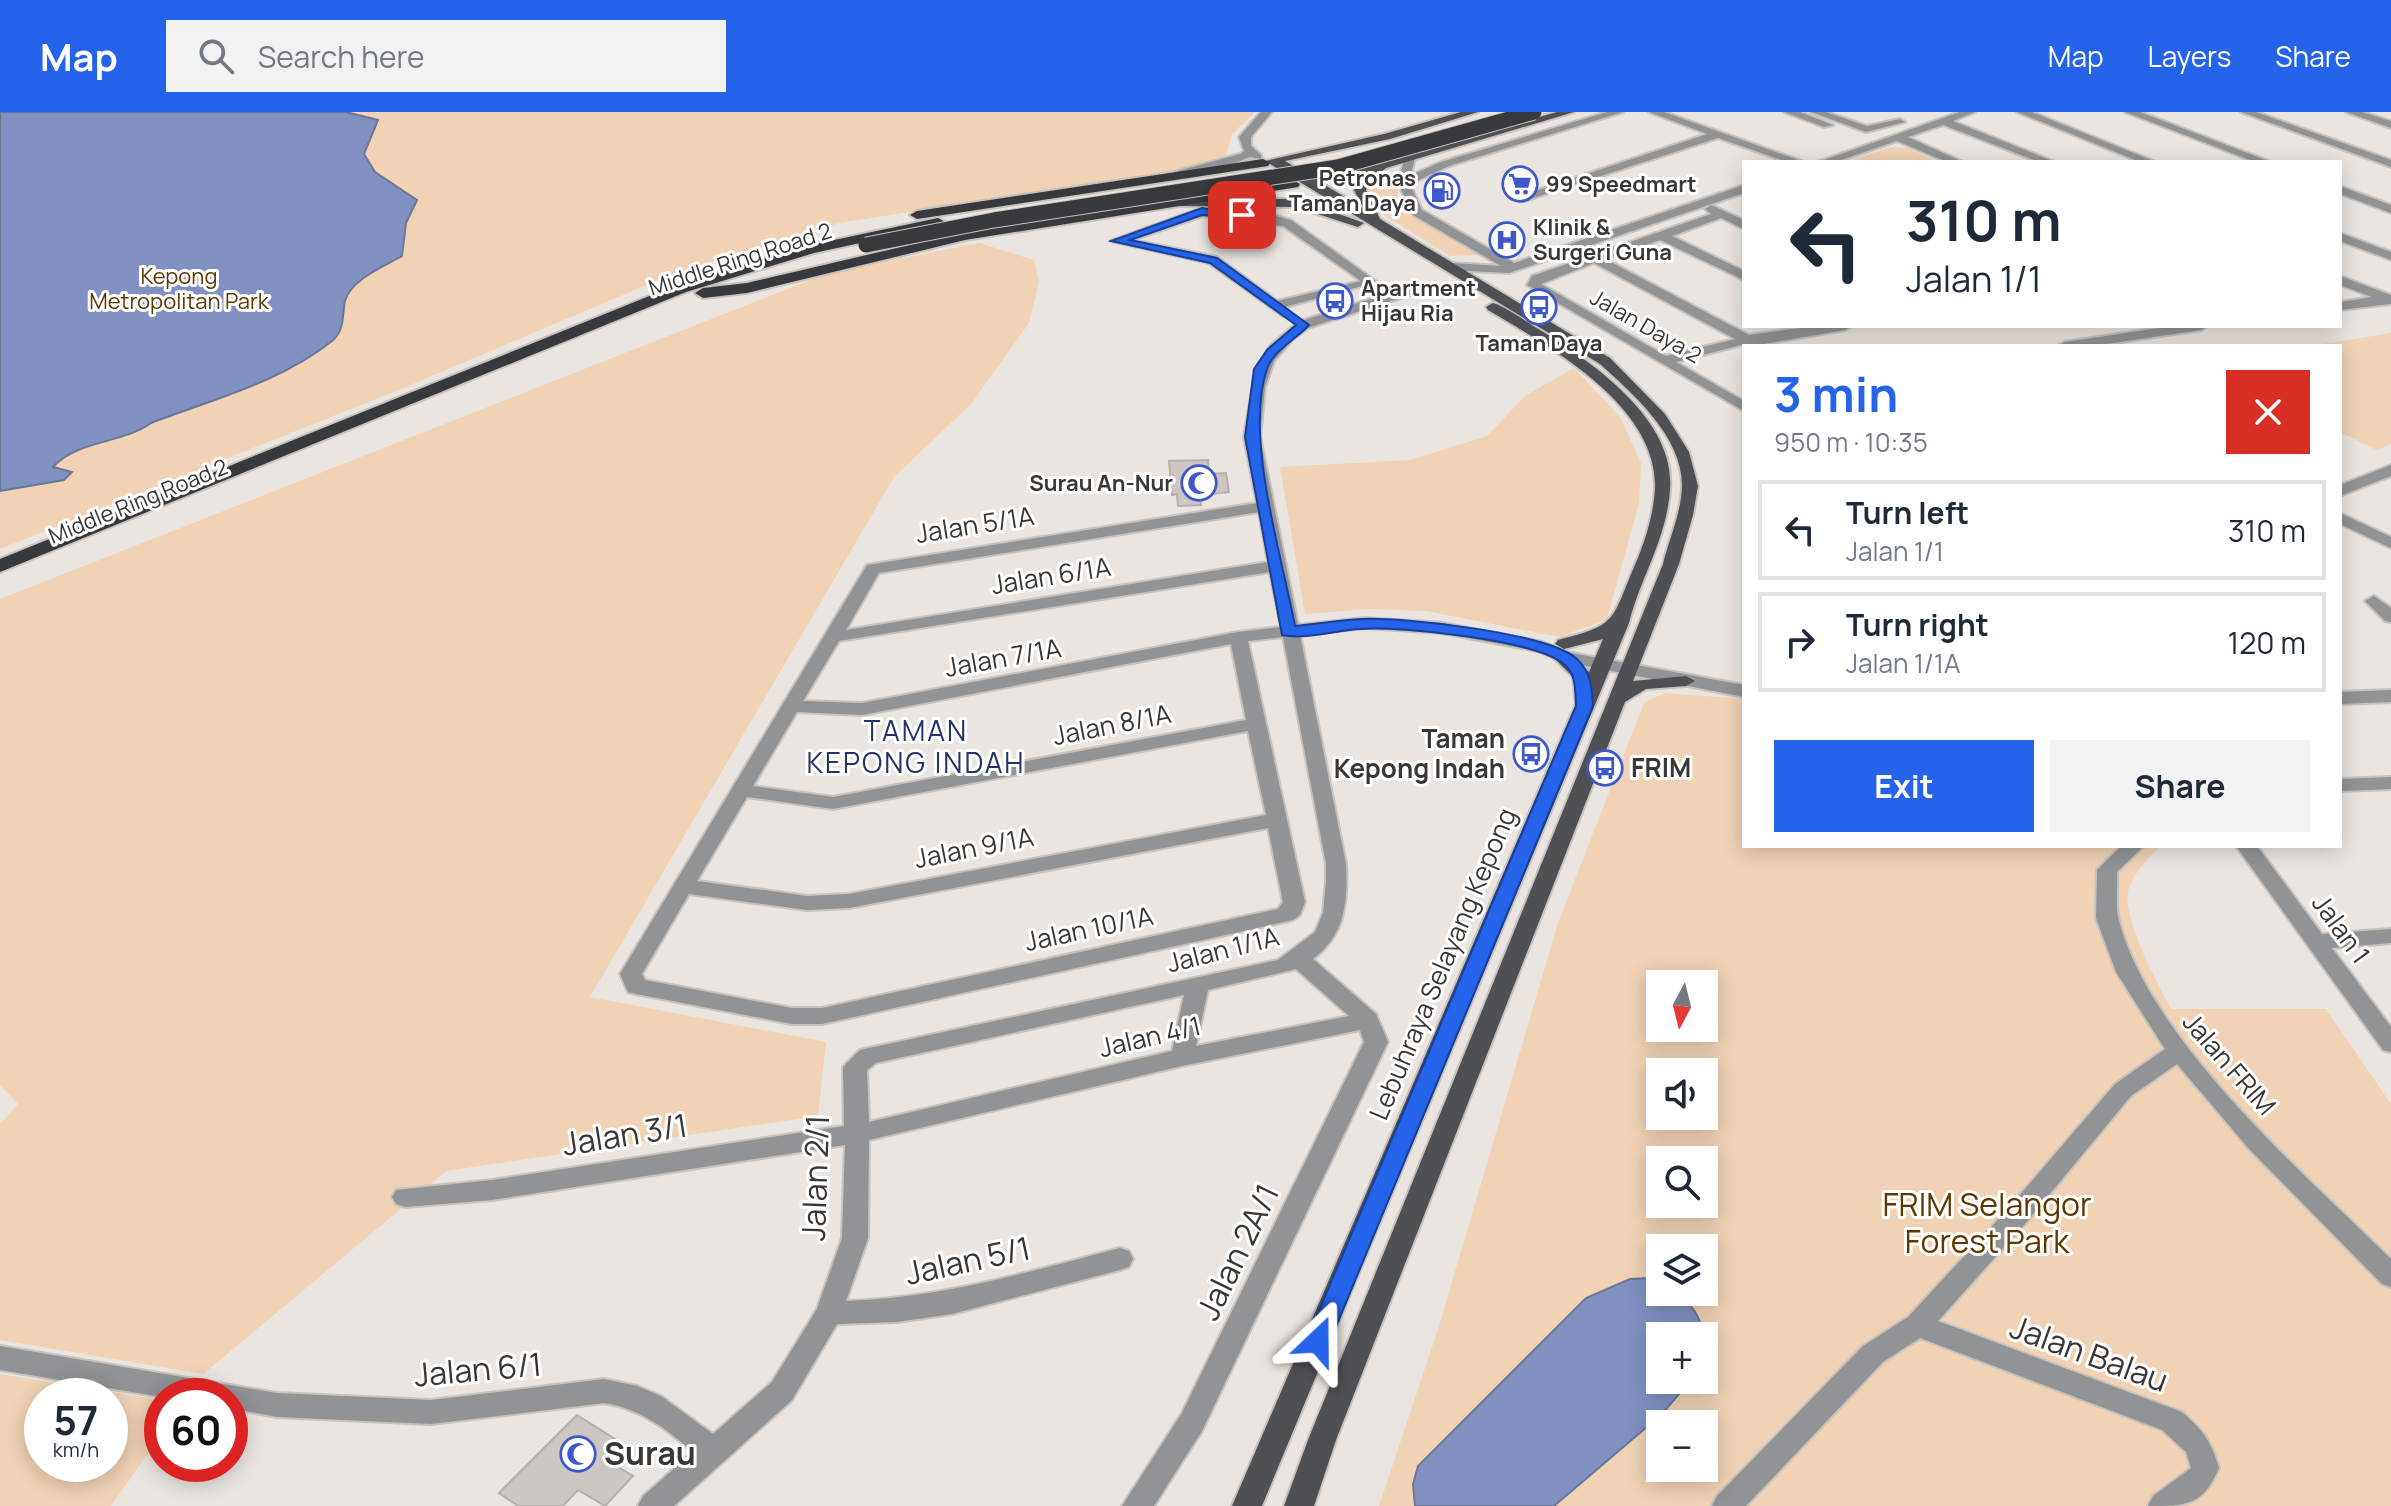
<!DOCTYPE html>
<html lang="en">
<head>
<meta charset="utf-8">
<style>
  :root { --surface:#fff; --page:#f2f2f3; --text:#1f2937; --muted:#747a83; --line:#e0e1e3; --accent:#2563eb }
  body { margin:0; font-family:Manrope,sans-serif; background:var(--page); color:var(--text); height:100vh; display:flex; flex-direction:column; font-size:30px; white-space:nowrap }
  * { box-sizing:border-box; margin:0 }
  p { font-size:26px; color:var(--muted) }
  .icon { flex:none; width:44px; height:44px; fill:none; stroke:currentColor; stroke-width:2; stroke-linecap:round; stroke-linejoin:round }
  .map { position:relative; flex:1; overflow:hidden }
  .panel { position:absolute; left:1742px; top:232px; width:600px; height:504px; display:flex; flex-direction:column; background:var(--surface); border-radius:0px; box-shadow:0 4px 20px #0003 }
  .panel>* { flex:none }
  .top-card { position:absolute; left:1742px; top:48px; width:600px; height:168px; border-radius:0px; box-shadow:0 4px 20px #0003; background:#fff; color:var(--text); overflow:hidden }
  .needle { width:52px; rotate:187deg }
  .tools { position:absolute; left:1646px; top:858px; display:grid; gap:16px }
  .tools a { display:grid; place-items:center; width:72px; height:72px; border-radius:0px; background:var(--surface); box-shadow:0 4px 20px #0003; font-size:40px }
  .speed { position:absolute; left:24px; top:1266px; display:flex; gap:16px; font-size:40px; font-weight:700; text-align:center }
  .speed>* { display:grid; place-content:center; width:104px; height:104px; border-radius:50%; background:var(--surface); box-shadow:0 4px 20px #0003; line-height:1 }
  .speed small { font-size:20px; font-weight:400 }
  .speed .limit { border:12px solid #d22; background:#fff; color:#111 }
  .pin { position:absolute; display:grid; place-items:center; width:68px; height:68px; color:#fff; margin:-34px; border-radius:16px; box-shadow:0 4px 12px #0006 }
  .me { position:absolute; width:88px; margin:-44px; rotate:23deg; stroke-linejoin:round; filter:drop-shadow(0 0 6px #0008) }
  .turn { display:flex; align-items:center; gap:28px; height:168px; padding:0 32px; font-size:36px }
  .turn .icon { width:104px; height:104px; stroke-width:2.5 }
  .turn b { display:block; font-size:56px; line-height:68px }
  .round { display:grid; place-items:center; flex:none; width:84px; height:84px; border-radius:0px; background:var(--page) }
  .head { display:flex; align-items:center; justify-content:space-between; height:136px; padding:0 32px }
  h1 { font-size:48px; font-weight:700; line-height:60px; color:var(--accent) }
  .primary-button { display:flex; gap:16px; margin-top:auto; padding:16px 32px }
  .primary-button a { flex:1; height:92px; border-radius:0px; background:var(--accent); color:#fff; font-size:32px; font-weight:700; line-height:92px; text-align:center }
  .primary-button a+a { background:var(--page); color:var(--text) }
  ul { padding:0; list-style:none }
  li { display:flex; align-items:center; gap:24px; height:100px; margin:0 16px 12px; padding:0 16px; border:4px solid var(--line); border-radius:0px }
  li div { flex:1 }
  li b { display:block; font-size:30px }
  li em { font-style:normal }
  header { display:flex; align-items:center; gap:48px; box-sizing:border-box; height:112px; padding:0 40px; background:var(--accent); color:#fff }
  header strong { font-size:38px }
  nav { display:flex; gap:44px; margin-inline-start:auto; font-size:28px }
  .search { width:560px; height:72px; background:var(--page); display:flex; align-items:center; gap:20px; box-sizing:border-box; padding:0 28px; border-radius:0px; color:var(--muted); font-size:30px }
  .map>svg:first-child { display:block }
</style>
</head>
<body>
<header>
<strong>Map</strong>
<div class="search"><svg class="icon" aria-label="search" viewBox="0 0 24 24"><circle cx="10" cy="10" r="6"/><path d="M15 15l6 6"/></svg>Search here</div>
<nav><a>Map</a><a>Layers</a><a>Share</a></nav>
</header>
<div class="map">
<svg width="2391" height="1394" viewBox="0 0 2391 1394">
  <rect width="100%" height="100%" fill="#eae5e0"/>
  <!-- green -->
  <path fill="#f1d2b4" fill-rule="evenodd" d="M0,0H1255L1232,22L1226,43L1172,59L839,111L672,162L406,275L0,437Z
    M1890,35L1907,36L1938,50H1847Z
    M1398,57V91L1414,105L1480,143L1450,144L1376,98L1368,79L1376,65Z
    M979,131L1034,148L1039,170L1029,211L971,292L894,365L590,885L826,930L818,1004L446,1059L203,1262L0,1228V1012L18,992L0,973V487L831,160Z
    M2391,221V332L2377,338L2340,320V234H2311Z
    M1574,256L1620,305L1641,351L1639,391L1607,507L1560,525L1426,499L1368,497L1305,502L1280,355L1410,348L1487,324L1525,284Z
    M1664,581L1744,587V734H2160C2149,746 2131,763 2128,780C2123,809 2158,871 2171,897H2326L2391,992V1394H1379L1439,1214L1558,811L1644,591ZM1660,872H1704V916H1660ZM1660,960H1704V1004H1660ZM1660,1048H1704V1092H1660ZM1660,1136H1704V1180H1660ZM1660,1224H1704V1268H1660ZM1660,1312H1704V1356H1660Z
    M0,1262L162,1288V1321L111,1394H0ZM110,1284V1352H42V1284Z"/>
  <!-- water -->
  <path fill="#8192c2" stroke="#6b7798" stroke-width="2" d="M0,0H346L378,8L364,42L375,60L417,88L406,111L402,144C385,154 351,167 345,189C342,204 345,218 332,229C281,270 211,288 151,311C122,332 77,328 53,355L72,360L64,368L0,379Z
    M1651,1166L1660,1171V1180H1677C1691,1192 1699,1202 1703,1221L1660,1224V1268H1691L1662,1302L1554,1394H1415L1413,1372L1418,1354L1586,1186L1630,1167Z"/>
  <!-- building -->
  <path fill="#ccc7c2" stroke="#b5b0ab" stroke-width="2" d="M1208,348L1209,362L1226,361L1229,380L1200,383L1201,393L1178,394L1177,382L1172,383L1169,349Z
    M577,1303L626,1334L610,1350L633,1364L605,1394L578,1378L563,1394H518L499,1381Z"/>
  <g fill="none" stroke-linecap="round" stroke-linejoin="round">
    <defs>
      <path id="minor" d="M1261,0H1272L1251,25V34L1261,43V47L1250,45L1230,53L1169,67V63L1177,59L1240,42L1244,39L1239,25Z
        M1607,0H1623L1449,54L1410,72L1422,98L1514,151L1744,73V81L1509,161L1447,158L1446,155L1452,151L1501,154L1413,103L1398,71L1405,44L1415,46L1411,63L1441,50Z
        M1649,0H1664L1804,50H1787L1718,26L1524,89L1514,86L1707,22Z
        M1784,0H1800L1833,13L1824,15Z
        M1811,0H1826L1867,14L1900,7L1905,10L1866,20Z
        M1960,0H1975L1953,9L2055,50H2039L1943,13L1908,25L1963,50H1947L1897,29L1835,50H1818Z
        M2017,0H2032L2156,50H2140Z
        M2125,0H2140L2271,50H2255Z
        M2241,0H2256L2391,48V55Z
        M2346,0H2362L2391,9V16Z
        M2340,74L2391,93V101L2340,82Z
        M1711,93L1744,108V117L1721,106L1672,124L1744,159V168L1660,128L1605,147L1749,223L1816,214H1852L1845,218L1752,234L1745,232L1676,250L1744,289V299L1527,173L1532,164L1711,102L1705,97ZM1594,151L1735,227L1666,244L1541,172Z
        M1202,96L1268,102L1291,108L1377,170L1285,195L1290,200L1283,204L1209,151L1111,129ZM1203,104L1283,114L1361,169L1277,189L1217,145L1132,128Z
        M2340,121L2391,140V148L2340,129Z
        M2340,164L2391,183V192L2340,198V190L2372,185L2340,173Z
        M1418,172L1465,174L1472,178L1465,182L1419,180L1308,216L1292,228L1274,249L1265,275L1260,325L1298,513L1365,506L1442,511L1542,530L1566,540L1744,573V585L1561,549L1537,539L1442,521L1365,516L1300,523L1346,752C1348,790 1345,823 1313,847L1376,902L1388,930L1202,1319L1154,1394H1122L1182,1301L1364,930L1360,918L1182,954L869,1028L868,1126L846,1189C942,1186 1028,1160 1120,1136L1129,1139L1133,1147L1129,1155L1120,1158L952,1202L897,1210L837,1212L792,1288L674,1394H638L643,1384L693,1340C665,1316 641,1297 604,1291L431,1312L277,1305L230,1296V1284L162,1285L0,1258V1234L277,1281L431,1288L604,1267L637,1274L661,1284L713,1322L772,1270L817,1197L842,1126L845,1033L492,1088L405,1095L396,1092L392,1085L396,1078L492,1068L844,1014L843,955L860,938L1278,848L1315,820L1323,801L1326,770V752L1283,525L1248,529L1305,790L1300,803L1293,808L822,912H792L636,882L628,880L620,862L867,453L1257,391L1244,325L1255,262L1270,234L1298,210ZM1259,400L1268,450L846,518L879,461ZM1270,460L1281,515L1238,520L862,591L803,589L839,529ZM1231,532L1246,608L833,685L753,674L797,600L862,603ZM1248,619L1266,703L849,782L807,784L697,769L747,685L833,697ZM1268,716L1283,790L1278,797L822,896H792L645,868L642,862L689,782L807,798L849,796ZM1296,857L1349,904L1196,934L1208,878ZM1184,883L1172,939L869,1010L867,958L876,951Z
        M2173,214H2208L2201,218L2093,234H2058L2065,230Z
        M2391,353V364L2340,384V373Z
        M2340,401L2391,425V436L2340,412Z
        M2374,484L2391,496V510L2385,509L2365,489Z
        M2391,578V590L2340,592V580Z
        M2391,665V677L2340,679V667Z
        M2121,734H2144L2117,760C2118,775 2115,794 2119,809C2151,929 2303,1061 2391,1147V1175L2382,1172L2250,1038L2177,952L2131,984L2025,1112L1938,1209L2182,1300C2204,1320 2210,1327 2219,1356C2203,1394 2186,1394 2148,1394L2153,1384L2191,1356L2186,1340L2162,1318L1920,1226L1883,1250L1746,1394H1712L1717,1384L1863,1234L1908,1205L2007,1098L2115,972L2165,937L2116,860L2096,806L2097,758Z
        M2236,734H2257L2322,822L2391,817V831L2332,836L2391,915V940L2383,938Z"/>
      <path id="major" d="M1461,0H1478L1390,27L1285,49L1312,65L1381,50L1557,0H1574L1386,56L1369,70L1366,78L1380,107L1610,246L1665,302L1689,340L1698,374L1693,403L1679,452L1633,569L1686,564L1695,569L1686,574L1646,577L1625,590L1336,1328L1314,1394H1284L1308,1328L1663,452C1669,427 1682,399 1682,373C1682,324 1633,282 1600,252L1265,49L1384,22ZM1368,60L1360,66L1354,78L1363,96L1320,70Z
        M1178,87H1297L1364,111L1358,115L1296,95L1174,94V88Z
        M1493,191C1508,196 1522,207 1535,215C1588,247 1676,306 1670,377C1667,427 1640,466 1629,511L1262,1394H1232L1576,592L1573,565L1552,544L1555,540H1567L1589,560L1603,527L1564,537L1555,532L1558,528C1618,513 1611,509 1634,455C1645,431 1655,398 1655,372C1654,291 1548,234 1488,198L1486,195Z"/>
      <path id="highway" d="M1263,47L1270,51L1268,54L917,107L910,103L917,99Z
        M1293,68L1300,72L1298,75L965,128L747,181L703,186L695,181L703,176L747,171L965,120Z
        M938,106L945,110L943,113L814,141L686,180L0,460V447L674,174L806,134Z"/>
    </defs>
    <!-- minor casing -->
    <use href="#minor" stroke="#c7c2be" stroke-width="4"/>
    <!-- major casing -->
    <use href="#major" stroke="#c7c2be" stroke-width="4"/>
    <!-- highway casing -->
    <use href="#highway" stroke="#c7c2be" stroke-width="4"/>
    <!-- minor -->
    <use href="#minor" fill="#929395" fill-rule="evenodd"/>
    <!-- major -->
    <use href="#major" fill="#4e5054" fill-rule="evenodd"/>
    <!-- highway -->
    <use href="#highway" fill="#37393d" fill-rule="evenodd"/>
    <defs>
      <path id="highway-bridge" d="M866,133L994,108L1338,55L1534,0"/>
    </defs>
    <!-- highway-bridge casing -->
    <use href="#highway-bridge" stroke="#c7c2be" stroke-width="17" stroke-linecap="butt"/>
    <!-- highway-bridge -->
    <use href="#highway-bridge" stroke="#37393d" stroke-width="15"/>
  </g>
  <!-- route -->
  <path fill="#2563eb" stroke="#184099" stroke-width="2" d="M1202,96L1248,103L1242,106L1202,103L1130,128L1217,146L1309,213C1297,227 1273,238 1267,257C1244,323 1282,445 1295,514C1317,512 1340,508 1362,507C1402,505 1552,521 1578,548C1591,561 1592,576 1593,594L1330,1229L1327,1237L1318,1240L1309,1237L1306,1229L1576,594C1575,580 1577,564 1565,553C1538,528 1400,514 1361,517C1337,518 1306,528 1282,523L1245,325L1254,257L1267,238L1296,213L1210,151L1111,129Z"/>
  <!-- icons -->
  <defs>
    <symbol id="supermarket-ring" viewBox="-11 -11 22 22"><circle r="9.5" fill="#fff" stroke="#3e57c9" stroke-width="1.5"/><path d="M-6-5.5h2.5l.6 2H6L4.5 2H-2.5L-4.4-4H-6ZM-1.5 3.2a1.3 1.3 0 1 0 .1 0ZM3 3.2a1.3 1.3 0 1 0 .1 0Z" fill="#3e57c9"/></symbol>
    <symbol id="fuel-ring" viewBox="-11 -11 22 22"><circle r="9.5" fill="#fff" stroke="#3e57c9" stroke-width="1.5"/><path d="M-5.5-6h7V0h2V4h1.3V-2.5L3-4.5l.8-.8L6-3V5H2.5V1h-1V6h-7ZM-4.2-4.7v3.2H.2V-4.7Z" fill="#3e57c9"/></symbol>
    <symbol id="hospital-ring" viewBox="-11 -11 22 22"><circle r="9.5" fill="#fff" stroke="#3e57c9" stroke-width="1.5"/><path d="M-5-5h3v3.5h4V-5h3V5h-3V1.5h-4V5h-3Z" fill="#3e57c9"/></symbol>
    <symbol id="bus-ring" viewBox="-11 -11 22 22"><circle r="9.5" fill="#fff" stroke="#3e57c9" stroke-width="1.5"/><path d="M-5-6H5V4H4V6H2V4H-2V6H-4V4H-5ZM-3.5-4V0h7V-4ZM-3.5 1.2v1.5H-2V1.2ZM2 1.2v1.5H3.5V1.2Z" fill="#3e57c9"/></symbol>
    <symbol id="mosque-ring" viewBox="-11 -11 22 22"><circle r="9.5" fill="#fff" stroke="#3e57c9" stroke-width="1.5"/><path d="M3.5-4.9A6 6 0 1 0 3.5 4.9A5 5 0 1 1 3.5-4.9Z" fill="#3e57c9"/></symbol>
  </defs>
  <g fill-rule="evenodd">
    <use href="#supermarket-ring" x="1500" y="52" width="40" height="40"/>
    <use href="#fuel-ring" x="1422" y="59" width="40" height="40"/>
    <use href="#hospital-ring" x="1487" y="108" width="40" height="40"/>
    <use href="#bus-ring" x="1315" y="169" width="40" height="40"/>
    <use href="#bus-ring" x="1519" y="175" width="40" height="40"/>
    <use href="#mosque-ring" x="1179" y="351" width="40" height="40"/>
    <use href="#bus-ring" x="1511" y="622" width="40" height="40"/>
    <use href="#bus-ring" x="1585" y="636" width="40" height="40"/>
    <use href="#mosque-ring" x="558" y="1322" width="40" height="40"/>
  </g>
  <g text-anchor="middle" stroke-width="6" stroke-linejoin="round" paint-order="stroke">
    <!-- far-poi labels -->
    <g font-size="22" font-weight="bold" fill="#393735" stroke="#fff" text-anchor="start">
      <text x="1416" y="74" text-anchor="end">Petronas<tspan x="1416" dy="25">Taman Daya</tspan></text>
      <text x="1546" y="80">99 Speedmart</text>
      <text x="1533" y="123">Klinik &amp;<tspan x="1533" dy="25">Surgeri Guna</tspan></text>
      <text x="1361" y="184">Apartment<tspan x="1361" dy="25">Hijau Ria</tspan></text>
      <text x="1539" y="239" text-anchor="middle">Taman Daya</text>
      <text x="1173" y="379" text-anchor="end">Surau An-Nur</text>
    </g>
    <!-- far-street labels -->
    <g font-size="22" fill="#393735" stroke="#fff">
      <text transform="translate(740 147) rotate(-18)" y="8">Middle Ring Road 2</text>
      <text transform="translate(1646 214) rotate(30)" y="8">Jalan Daya 2</text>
      <text transform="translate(138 389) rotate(-22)" y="8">Middle Ring Road 2</text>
    </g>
    <!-- far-park labels -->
    <g font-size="22" fill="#5f3701" stroke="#fff">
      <text x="179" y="172">Kepong<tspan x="179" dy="25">Metropolitan Park</tspan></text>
    </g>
    <!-- street labels -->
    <g font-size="26" fill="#393735" stroke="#fff">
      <text transform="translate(975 413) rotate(-9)" y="9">Jalan 5/1A</text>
      <text transform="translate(1051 464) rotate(-9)" y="9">Jalan 6/1A</text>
      <text transform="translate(1003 546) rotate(-10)" y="9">Jalan 7/1A</text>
      <text transform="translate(1112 613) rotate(-11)" y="9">Jalan 8/1A</text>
      <text transform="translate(974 736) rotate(-11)" y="9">Jalan 9/1A</text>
      <text transform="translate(1089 817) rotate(-12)" y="9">Jalan 10/1A</text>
      <text transform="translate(2341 817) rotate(54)" y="9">Jalan 1</text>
      <text transform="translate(1223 838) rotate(-14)" y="9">Jalan 1/1A</text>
      <text transform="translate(1443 852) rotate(-67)" y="9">Lebuhraya Selayang Kepong</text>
      <text transform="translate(1150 925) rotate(-13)" y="9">Jalan 4/1</text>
      <text transform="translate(2229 952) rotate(49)" y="9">Jalan FRIM</text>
    </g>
    <!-- poi labels -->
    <g font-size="26" font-weight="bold" fill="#393735" stroke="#fff" text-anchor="end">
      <text x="1505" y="636">Taman<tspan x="1505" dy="30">Kepong Indah</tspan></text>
      <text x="1631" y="665" text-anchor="start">FRIM</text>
    </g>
    <!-- neighbourhood labels -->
    <g font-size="28" letter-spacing="2" fill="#24336b" stroke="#fff">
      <text x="916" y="629">TAMAN<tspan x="916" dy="32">KEPONG INDAH</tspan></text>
    </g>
    <!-- near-street labels -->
    <g font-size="32" fill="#393735" stroke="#fff">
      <text transform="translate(625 1023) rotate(-9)" y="11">Jalan 3/1</text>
      <text transform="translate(816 1066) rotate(-88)" y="11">Jalan 2/1</text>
      <text transform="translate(1238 1140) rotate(-64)" y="11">Jalan 2A/1</text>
      <text transform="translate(968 1149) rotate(-12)" y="11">Jalan 5/1</text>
      <text transform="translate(2089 1242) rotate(20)" y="11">Jalan Balau</text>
      <text transform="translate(478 1258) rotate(-5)" y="11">Jalan 6/1</text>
    </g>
    <!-- near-park labels -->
    <g font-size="32" fill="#5f3701" stroke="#fff">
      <text x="1987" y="1104">FRIM Selangor<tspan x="1987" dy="37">Forest Park</tspan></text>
    </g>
    <!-- near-poi labels -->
    <g font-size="32" font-weight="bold" fill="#393735" stroke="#fff" text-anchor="start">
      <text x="604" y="1353">Surau</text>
    </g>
  </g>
</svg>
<div class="tools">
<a><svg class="needle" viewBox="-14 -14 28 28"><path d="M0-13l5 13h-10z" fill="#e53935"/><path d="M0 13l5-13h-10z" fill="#747a83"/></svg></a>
<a><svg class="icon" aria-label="sound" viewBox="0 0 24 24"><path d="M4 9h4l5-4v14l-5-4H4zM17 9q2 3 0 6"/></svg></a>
<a><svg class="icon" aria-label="search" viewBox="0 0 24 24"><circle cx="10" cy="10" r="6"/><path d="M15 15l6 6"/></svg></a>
<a><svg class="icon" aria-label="layers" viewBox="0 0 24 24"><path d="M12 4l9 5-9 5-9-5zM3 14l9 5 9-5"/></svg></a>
<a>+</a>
<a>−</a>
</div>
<div class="speed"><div>57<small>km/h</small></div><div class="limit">60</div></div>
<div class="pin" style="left:1242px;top:103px;background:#d93025"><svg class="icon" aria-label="arrive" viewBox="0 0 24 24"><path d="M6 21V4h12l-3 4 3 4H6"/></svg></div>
<svg class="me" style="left:1318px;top:1229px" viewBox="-20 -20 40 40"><path d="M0-17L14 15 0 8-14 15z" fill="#2563eb" stroke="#fff" stroke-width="4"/></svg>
<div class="top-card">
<div class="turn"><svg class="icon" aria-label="left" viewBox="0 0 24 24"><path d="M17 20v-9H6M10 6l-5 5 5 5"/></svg><div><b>310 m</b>Jalan 1/1</div></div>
</div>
<section class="panel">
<div class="head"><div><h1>3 min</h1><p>950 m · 10:35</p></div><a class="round" style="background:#d93025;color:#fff"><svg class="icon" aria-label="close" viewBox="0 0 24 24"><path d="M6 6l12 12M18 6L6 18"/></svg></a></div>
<ul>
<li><svg class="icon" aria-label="left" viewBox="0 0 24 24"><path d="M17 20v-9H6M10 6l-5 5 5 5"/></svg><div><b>Turn left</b><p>Jalan 1/1</p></div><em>310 m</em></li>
<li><svg class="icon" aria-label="right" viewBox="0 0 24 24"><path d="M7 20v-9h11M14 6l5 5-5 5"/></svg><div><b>Turn right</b><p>Jalan 1/1A</p></div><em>120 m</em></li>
</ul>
<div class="primary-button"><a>Exit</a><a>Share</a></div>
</section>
</div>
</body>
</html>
